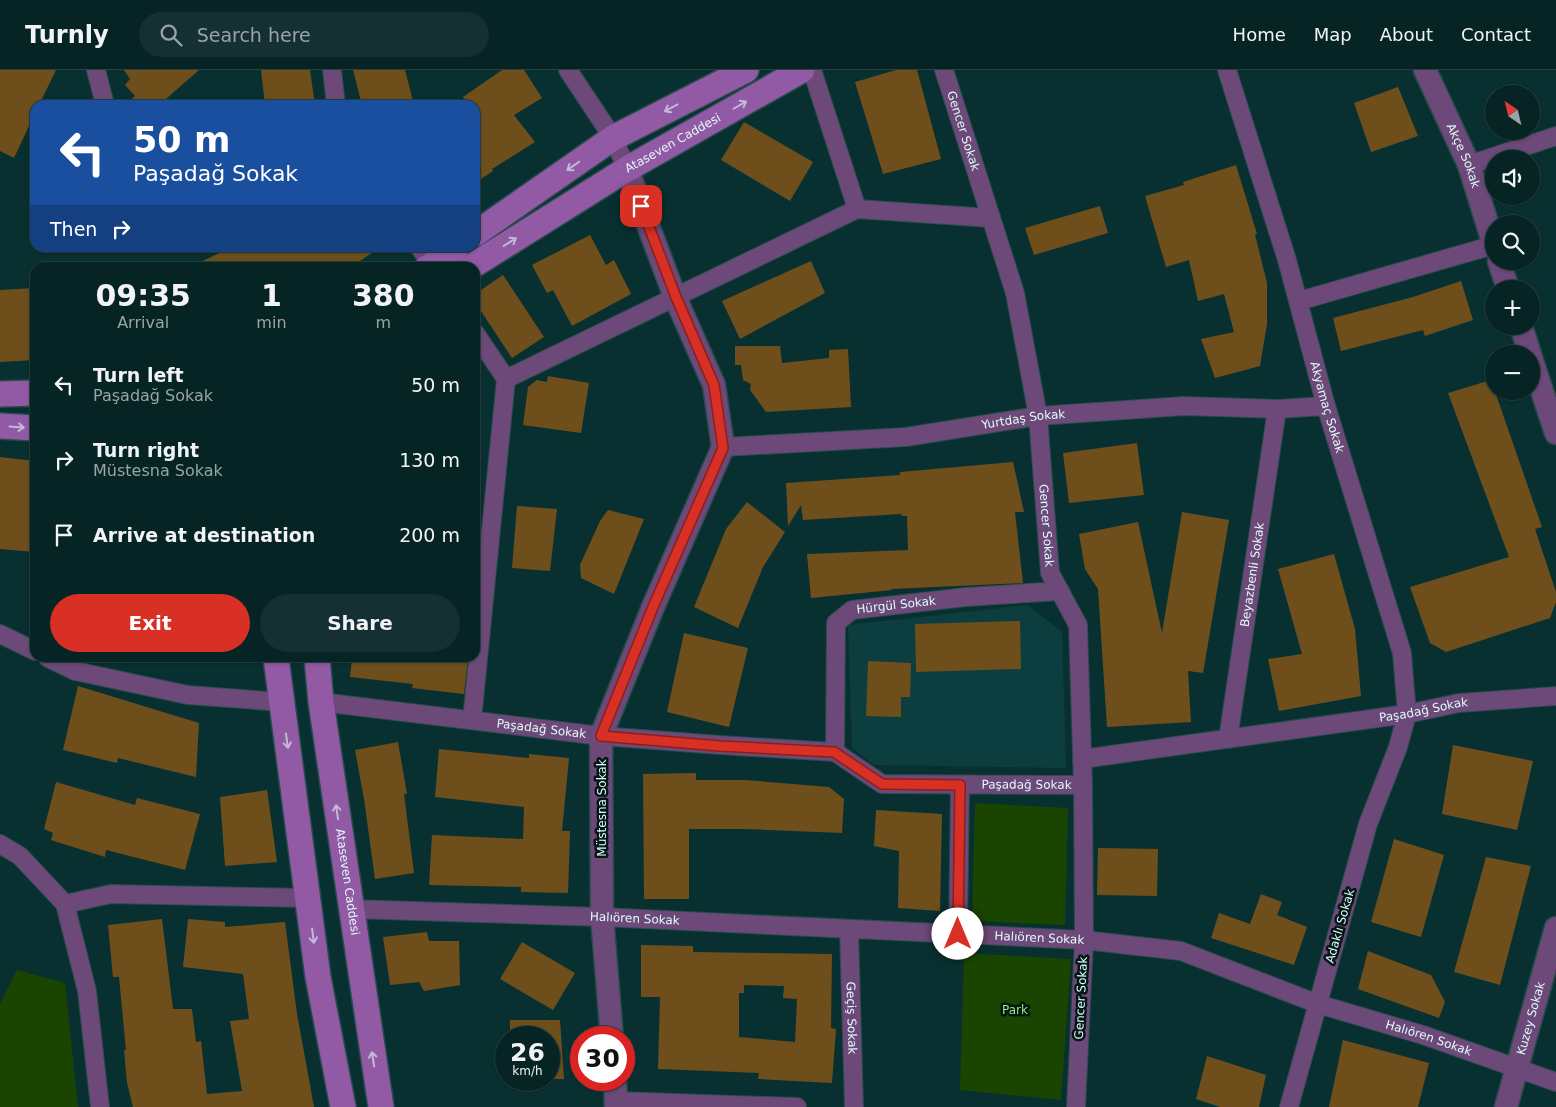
<!DOCTYPE html>
<html lang="en">
<head>
<meta charset="utf-8">
<style>
  :root { --surface:#072425; --page:#153032; --text:#f1f3f6; --muted:#98a4a7; --line:#284142; --accent:#d93025 }
  body { margin:0; font-family:"DejaVu Sans",sans-serif; background:var(--page); color:var(--text); height:100vh; display:flex; flex-direction:column; font-size:19px; white-space:nowrap }
  * { box-sizing:border-box; margin:0 }
  p { font-size:16px; color:var(--muted) }
  .icon { flex:none; width:28px; height:28px; fill:none; stroke:currentColor; stroke-width:2; stroke-linecap:round; stroke-linejoin:round }
  .map { position:relative; flex:1; overflow:hidden }
  .side { position:absolute; left:30px; top:192px; width:450px; height:400px; display:flex; flex-direction:column; background:var(--surface); border-radius:15px; box-shadow:0 1px 4px #0004,0 0 0 1px var(--line) }
  .side>* { flex:none }
  .guide { position:absolute; left:30px; top:30px; width:450px; height:152px; border-radius:15px; box-shadow:0 1px 4px #0004,0 0 0 1px var(--line); background:#1a4fa0; color:#fff; overflow:hidden }
  .needle { width:32px; rotate:325deg }
  .tools { position:absolute; left:1485px; top:15px; display:grid; gap:10px }
  .tools a { display:grid; place-items:center; width:55px; height:55px; border-radius:50%; background:var(--surface); box-shadow:0 1px 4px #0004,0 0 0 1px var(--line); font-size:25px }
  .speed { position:absolute; left:495px; top:956px; display:flex; gap:10px; font-size:25px; font-weight:700; text-align:center }
  .speed>* { display:grid; place-content:center; width:65px; height:65px; border-radius:50%; background:var(--surface); box-shadow:0 1px 4px #0004,0 0 0 1px var(--line); line-height:1 }
  .speed small { font-size:12px; font-weight:400 }
  .speed .limit { border:8px solid #d22; background:#fff; color:#111 }
  .pin { position:absolute; display:grid; place-items:center; width:42px; height:42px; color:#fff; margin:-21px; border-radius:10px; box-shadow:0 2px 8px #0006 }
  .me { position:absolute; width:55px; margin:-28px; rotate:0deg; stroke-linejoin:round; filter:drop-shadow(0 0 4px #0008) }
  .turn { display:flex; align-items:center; gap:18px; height:105px; padding:0 20px; font-size:22px }
  .turn .icon { width:65px; height:65px; stroke-width:2.5 }
  .turn b { display:block; font-size:35px; line-height:42px }
  .then { display:flex; align-items:center; height:48px; padding:0 20px; background:#0003; gap:10px; font-size:19px }
  .eta { display:flex; justify-content:space-evenly; align-items:center; height:85px; text-align:center }
  .eta b { font-size:30px; font-weight:700; line-height:35px }
  .cta { display:flex; gap:10px; margin-top:auto; padding:10px 20px }
  .cta a { flex:1; height:58px; border-radius:30px; background:var(--accent); color:#fff; font-size:20px; font-weight:700; line-height:58px; text-align:center }
  .cta a+a { background:var(--page); color:var(--text) }
  ul { padding:0; list-style:none }
  li { display:flex; align-items:center; gap:15px; height:75px; padding:0 20px }
  li div { flex:1 }
  li b { display:block; font-size:19px }
  li em { font-style:normal }
  header { display:flex; align-items:center; gap:30px; box-sizing:border-box; height:70px; padding:0 25px; background:var(--surface); border-bottom:1px solid var(--line) }
  header strong { font-size:24px }
  nav { display:flex; gap:28px; margin-inline-start:auto; font-size:18px }
  .search { width:350px; height:45px; background:var(--page); display:flex; align-items:center; gap:12px; box-sizing:border-box; padding:0 18px; border-radius:28px; color:var(--muted); font-size:19px }
  .map>svg:first-child { display:block }
</style>
</head>
<body>
<header>
<strong>Turnly</strong>
<div class="search"><svg class="icon" aria-label="search" viewBox="0 0 24 24"><circle cx="10" cy="10" r="6"/><path d="M15 15l6 6"/></svg>Search here</div>
<nav><a>Home</a><a>Map</a><a>About</a><a>Contact</a></nav>
</header>
<div class="map">
<svg width="1556" height="1037" viewBox="0 0 1556 1037">
  <rect width="100%" height="100%" fill="#093031"/>
  <!-- built -->
  <path fill="#0c3e3f" d="M1028,535L1062,562L1066,698L874,695L852,678L848,555Z"/>
  <!-- green -->
  <path fill="#1a4500" d="M975,733L1068,738L1065,855L972,851Z
    M964,883L1071,889L1061,1030L960,1020Z
    M17,900L65,913L78,1037H0V934Z"/>
  <!-- building -->
  <path fill="#6e4f1c" fill-rule="evenodd" d="M0,0H56L39,35H35V43L14,88L0,81Z
    M124,0H199L159,35H125L135,26L125,15L130,9Z
    M261,0H310L315,35H265Z
    M353,0H405L414,35H362Z
    M502,0H524L542,28L514,45L535,72L492,99L493,101L475,113V35H468L463,27Z
    M896,0H917L941,89L883,104L855,12Z
    M1398,17L1418,66L1371,82L1354,33Z
    M744,52L813,92L790,131L721,90Z
    M1236,95L1257,164L1255,165L1267,213V254L1260,296L1215,308L1201,269L1234,262L1224,224L1198,231L1189,190L1166,197L1145,126L1184,115L1183,112Z
    M1100,136L1108,163L1034,185L1025,158Z
    M590,165L606,195L614,190L631,224L572,256L553,220L547,223L532,195Z
    M230,178H379L350,198H188Z
    M811,191L825,223L740,269L722,231Z
    M503,205L544,267L512,288L475,232V224Z
    M1461,211L1473,250L1425,266L1423,260L1341,281L1333,248L1413,227Z
    M35,218V290L0,292V220Z
    M735,276H780L782,293L829,288V280L848,279L851,337L766,342L750,320L751,314L743,310L741,295H735Z
    M548,306L589,313L581,363L523,355L528,317L537,310L547,312Z
    M1491,310L1542,457L1535,459L1556,522V532L1550,548L1446,582L1430,573L1410,517L1509,487L1448,323Z
    M1137,373L1144,425L1069,433L1063,383Z
    M0,387L35,391V482L0,479Z
    M1013,392L1024,442H1015L1023,513L891,519L892,520L811,528L807,484L908,480L907,446H902L901,444L803,450L801,435L788,456L786,413L900,405V402Z
    M747,432L785,462L763,497L738,558L694,537L726,459Z
    M517,436L557,439L550,501L512,498Z
    M608,440L644,449L614,524L581,508L580,495L600,451Z
    M1182,442L1229,450L1203,603L1188,601L1191,652L1107,657L1098,519L1085,499L1079,464L1138,452L1162,563Z
    M1334,484L1355,559L1361,626L1279,641L1268,589L1302,584L1278,499Z
    M1020,551L1021,599L916,602L915,554Z
    M684,563L748,578L729,657L667,642Z
    M352,588H468L464,624L412,618L413,614L350,607Z
    M868,591L911,593L910,627H901V647L866,646Z
    M78,616L199,653L196,707L118,688L117,693L63,680Z
    M398,672L407,724H404L414,803L375,809L364,729L355,680Z
    M1453,675L1533,691L1517,760L1442,744Z
    M439,679L529,688V684L569,688L562,761H570L568,823L521,822V817L429,815L432,765L523,769L524,737L435,727Z
    M696,703V710H745L829,717L844,729L842,763L745,759H689V829H644L643,704Z
    M56,712L135,735L137,728L200,744L185,800L106,780L105,787L51,770L53,763L44,759Z
    M267,720L277,792L225,796L220,727Z
    M876,740L942,744L940,841L898,838L899,781L874,776Z
    M1394,769L1444,785L1421,867L1371,852Z
    M1098,778L1158,779L1157,826L1097,825Z
    M1486,787L1531,796L1500,915L1454,902Z
    M1261,824L1282,832L1277,845L1307,857L1294,895L1211,868L1219,843L1250,854Z
    M162,849L173,939H192L196,972L201,971L207,1024L242,1021L230,951L249,949L243,904L183,897L188,849L225,852V857L285,852L297,944L314,1037H133L127,1013L124,980H126L119,907H113L108,855Z
    M427,862L429,871H459L460,915L424,921L419,912L390,915L383,867Z
    M522,872L575,903L553,940L500,909Z
    M641,875L693,876V882L832,884L831,958L836,959L832,1013L758,1009L759,1003L658,999L660,927H641ZM744,915L784,916L783,928L797,929L795,972L739,967V923H744Z
    M1368,881L1431,905L1445,932L1439,948L1358,919Z
    M510,950H560L564,1009H549V968H510Z
    M1343,970L1429,993L1418,1037H1329Z
    M1207,986L1266,1005L1259,1037H1220L1196,1029Z"/>
  <g fill="none" stroke-linecap="round" stroke-linejoin="round">
    <defs>
      <g id="minor">
        <path d="M96,0L105,35"/>
        <path d="M332,0L336,35"/>
        <path d="M568,0L613,68L627,99"/>
        <path d="M812,0L857,139"/>
        <path id="s1" d="M944,0L1015,223L1038,346L1050,503L1078,555L1083,715L1084,870L1076,1037"/>
        <path id="s2" d="M1227,0L1287,190L1326,336L1402,583L1407,644L1398,677L1368,754L1289,1037"/>
        <path d="M1469,95L1556,66"/>
        <path d="M420,178L431,194"/>
        <path d="M1299,231L1494,175"/>
        <path d="M475,263L506,309"/>
        <path id="s3" d="M723,377L906,367L1038,346L1184,336L1277,339L1326,336"/>
        <path d="M0,564L35,581"/>
        <path d="M48,588L75,601L188,625L282,632"/>
        <path id="s4" d="M321,632L601,666L720,675L835,682L882,714L1083,715"/>
        <path d="M472,650L506,309L857,139L991,148"/>
        <path id="s5" d="M1228,669L1277,339"/>
        <path id="s6" d="M835,682L836,553L852,540L966,527L1060,521"/>
        <path id="s7" d="M1082,689L1407,644L1459,633L1556,626"/>
        <path d="M0,774L20,786L65,834L87,921L100,1037"/>
        <path d="M65,834L111,824L308,828"/>
        <path id="s8" d="M351,839L602,847L1084,870L1181,881L1318,934L1423,965L1556,1012"/>
        <path id="s9" d="M849,859L854,1037"/>
        <path d="M958,864L960,715"/>
        <path d="M616,1031L797,1037"/>
      </g>
      <g id="tertiary">
        <path id="s10" d="M1425,0L1469,95L1494,175"/>
        <path d="M1499,191L1508,219"/>
        <path d="M1521,256L1530,284"/>
        <path d="M1531,288L1556,363"/>
        <path d="M612,968L602,847L601,666L653,537L723,377L714,315L675,227L627,99"/>
        <path d="M615,1010L616,1037"/>
        <path id="s11" d="M1506,1037L1556,858"/>
      </g>
      <g id="secondary">
        <path d="M475,164L613,68L746,0"/>
        <path d="M427,198L456,178"/>
        <path id="s12" d="M469,198L627,99L802,0"/>
        <path d="M0,324L35,323"/>
        <path d="M0,356L35,358"/>
        <path d="M276,588L318,907L343,1037"/>
        <path id="s13" d="M317,588L321,632L381,1037"/>
      </g>
    </defs>
    <!-- minor casing -->
    <use href="#minor" stroke="#274c4d" stroke-width="20"/>
    <!-- tertiary casing -->
    <use href="#tertiary" stroke="#274c4d" stroke-width="25"/>
    <!-- secondary casing -->
    <use href="#secondary" stroke="#274c4d" stroke-width="28"/>
    <!-- minor -->
    <use href="#minor" stroke="#6c4978" stroke-width="18"/>
    <!-- tertiary -->
    <use href="#tertiary" stroke="#6c4978" stroke-width="22"/>
    <!-- secondary -->
    <use href="#secondary" stroke="#9259a5" stroke-width="25"/>
  </g>
  <!-- one-way arrows -->
  <defs><path id="oneway-shaft" d="M-6 0H5M1.5-3L5.5 0L1.5 3" fill="none" stroke-width="1.6" stroke-linecap="round" stroke-linejoin="round" transform="scale(1.25)"/></defs>
  <g stroke="#c1bad8">
    <use href="#oneway-shaft" transform="translate(740 35) rotate(-30)"/>
    <use href="#oneway-shaft" transform="translate(671 38) rotate(152)"/>
    <use href="#oneway-shaft" transform="translate(573 96) rotate(145)"/>
    <use href="#oneway-shaft" transform="translate(510 172) rotate(-32)"/>
    <use href="#oneway-shaft" transform="translate(17 357) rotate(4)"/>
    <use href="#oneway-shaft" transform="translate(287 671) rotate(82)"/>
    <use href="#oneway-shaft" transform="translate(337 742) rotate(-98)"/>
    <use href="#oneway-shaft" transform="translate(313 866) rotate(83)"/>
    <use href="#oneway-shaft" transform="translate(373 989) rotate(-99)"/>
  </g>
  <g fill="none" stroke-linecap="round" stroke-linejoin="round">
    <defs>
      <path id="route" d="M641,136L676,227L714,315L723,378L653,537L601,666L720,676L834,682L882,714L960,715L958,864"/>
    </defs>
    <!-- route casing -->
    <use href="#route" stroke="#8d1f18" stroke-width="12"/>
    <!-- route -->
    <use href="#route" stroke="#d93025" stroke-width="9"/>
  </g>
  <g text-anchor="middle" stroke-width="5" stroke-linejoin="round" paint-order="stroke">
    <!-- street labels -->
    <g font-size="12" fill="#e1fafa" stroke="#031616">
      <text dy="4" stroke="none"><textPath href="#s1" startOffset="64">Gencer Sokak</textPath></text>
      <text dy="4" stroke="none"><textPath href="#s12" startOffset="239">Ataseven Caddesi</textPath></text>
      <text dy="4" stroke="none"><textPath href="#s10" startOffset="94">Akçe Sokak</textPath></text>
      <text dy="4" stroke="none"><textPath href="#s2" startOffset="352">Akyamaç Sokak</textPath></text>
      <text dy="4" stroke="none"><textPath href="#s3" startOffset="302">Yurtdaş Sokak</textPath></text>
      <text dy="4" stroke="none"><textPath href="#s1" startOffset="469">Gencer Sokak</textPath></text>
      <text dy="4" stroke="none"><textPath href="#s5" startOffset="166">Beyazbenli Sokak</textPath></text>
      <text dy="4" stroke="none"><textPath href="#s6" startOffset="194">Hürgül Sokak</textPath></text>
      <text dy="4" stroke="none"><textPath href="#s7" startOffset="345">Paşadağ Sokak</textPath></text>
      <text dy="4" stroke="none"><textPath href="#s4" startOffset="222">Paşadağ Sokak</textPath></text>
      <text dy="4" stroke="none"><textPath href="#s4" startOffset="718">Paşadağ Sokak</textPath></text>
      <text transform="translate(602 738) rotate(-90)" y="4">Müstesna Sokak</text>
      <text dy="4" stroke="none"><textPath href="#s13" startOffset="226">Ataseven Caddesi</textPath></text>
      <text dy="4" stroke="none"><textPath href="#s8" startOffset="284">Halıören Sokak</textPath></text>
      <text transform="translate(1340 856) rotate(-74)" y="4">Adaklı Sokak</text>
      <text dy="4" stroke="none"><textPath href="#s8" startOffset="689">Halıören Sokak</textPath></text>
      <text transform="translate(1081 928) rotate(-87)" y="4">Gencer Sokak</text>
      <text dy="4" stroke="none"><textPath href="#s11" startOffset="92">Kuzey Sokak</textPath></text>
      <text dy="4" stroke="none"><textPath href="#s9" startOffset="89">Geçiş Sokak</textPath></text>
      <text dy="4" stroke="none"><textPath href="#s8" startOffset="1094">Halıören Sokak</textPath></text>
    </g>
    <!-- park labels -->
    <g font-size="12" fill="#9ce87d" stroke="#031616">
      <text x="1015" y="944">Park</text>
    </g>
  </g>
</svg>
<div class="tools">
<a><svg class="needle" viewBox="-14 -14 28 28"><path d="M0-13l5 13h-10z" fill="#e53935"/><path d="M0 13l5-13h-10z" fill="#98a4a7"/></svg></a>
<a><svg class="icon" aria-label="sound" viewBox="0 0 24 24"><path d="M4 9h4l5-4v14l-5-4H4zM17 9q2 3 0 6"/></svg></a>
<a><svg class="icon" aria-label="search" viewBox="0 0 24 24"><circle cx="10" cy="10" r="6"/><path d="M15 15l6 6"/></svg></a>
<a>+</a>
<a>−</a>
</div>
<div class="speed"><div>26<small>km/h</small></div><div class="limit">30</div></div>
<div class="pin" style="left:641px;top:136px;background:#d93025"><svg class="icon" aria-label="arrive" viewBox="0 0 24 24"><path d="M6 21V4h12l-3 4 3 4H6"/></svg></div>
<svg class="me" style="left:958px;top:864px" viewBox="-20 -20 40 40"><circle r="19" fill="#fff"/><path d="M0-13L10 11 0 6-10 11z" fill="#d93025"/></svg>
<div class="guide">
<div class="turn"><svg class="icon" aria-label="left" viewBox="0 0 24 24"><path d="M17 20v-9H6M10 6l-5 5 5 5"/></svg><div><b>50 m</b>Paşadağ Sokak</div></div>
<div class="then">Then<svg class="icon" aria-label="right" viewBox="0 0 24 24"><path d="M7 20v-9h11M14 6l5 5-5 5"/></svg></div>
</div>
<section class="side">
<div class="eta">
<div><b>09:35</b><p>Arrival</p></div>
<div><b>1</b><p>min</p></div>
<div><b>380</b><p>m</p></div>
</div>
<ul>
<li><svg class="icon" aria-label="left" viewBox="0 0 24 24"><path d="M17 20v-9H6M10 6l-5 5 5 5"/></svg><div><b>Turn left</b><p>Paşadağ Sokak</p></div><em>50 m</em></li>
<li><svg class="icon" aria-label="right" viewBox="0 0 24 24"><path d="M7 20v-9h11M14 6l5 5-5 5"/></svg><div><b>Turn right</b><p>Müstesna Sokak</p></div><em>130 m</em></li>
<li><svg class="icon" aria-label="arrive" viewBox="0 0 24 24"><path d="M6 21V4h12l-3 4 3 4H6"/></svg><div><b>Arrive at destination</b></div><em>200 m</em></li>
</ul>
<div class="cta"><a>Exit</a><a>Share</a></div>
</section>
</div>
</body>
</html>
